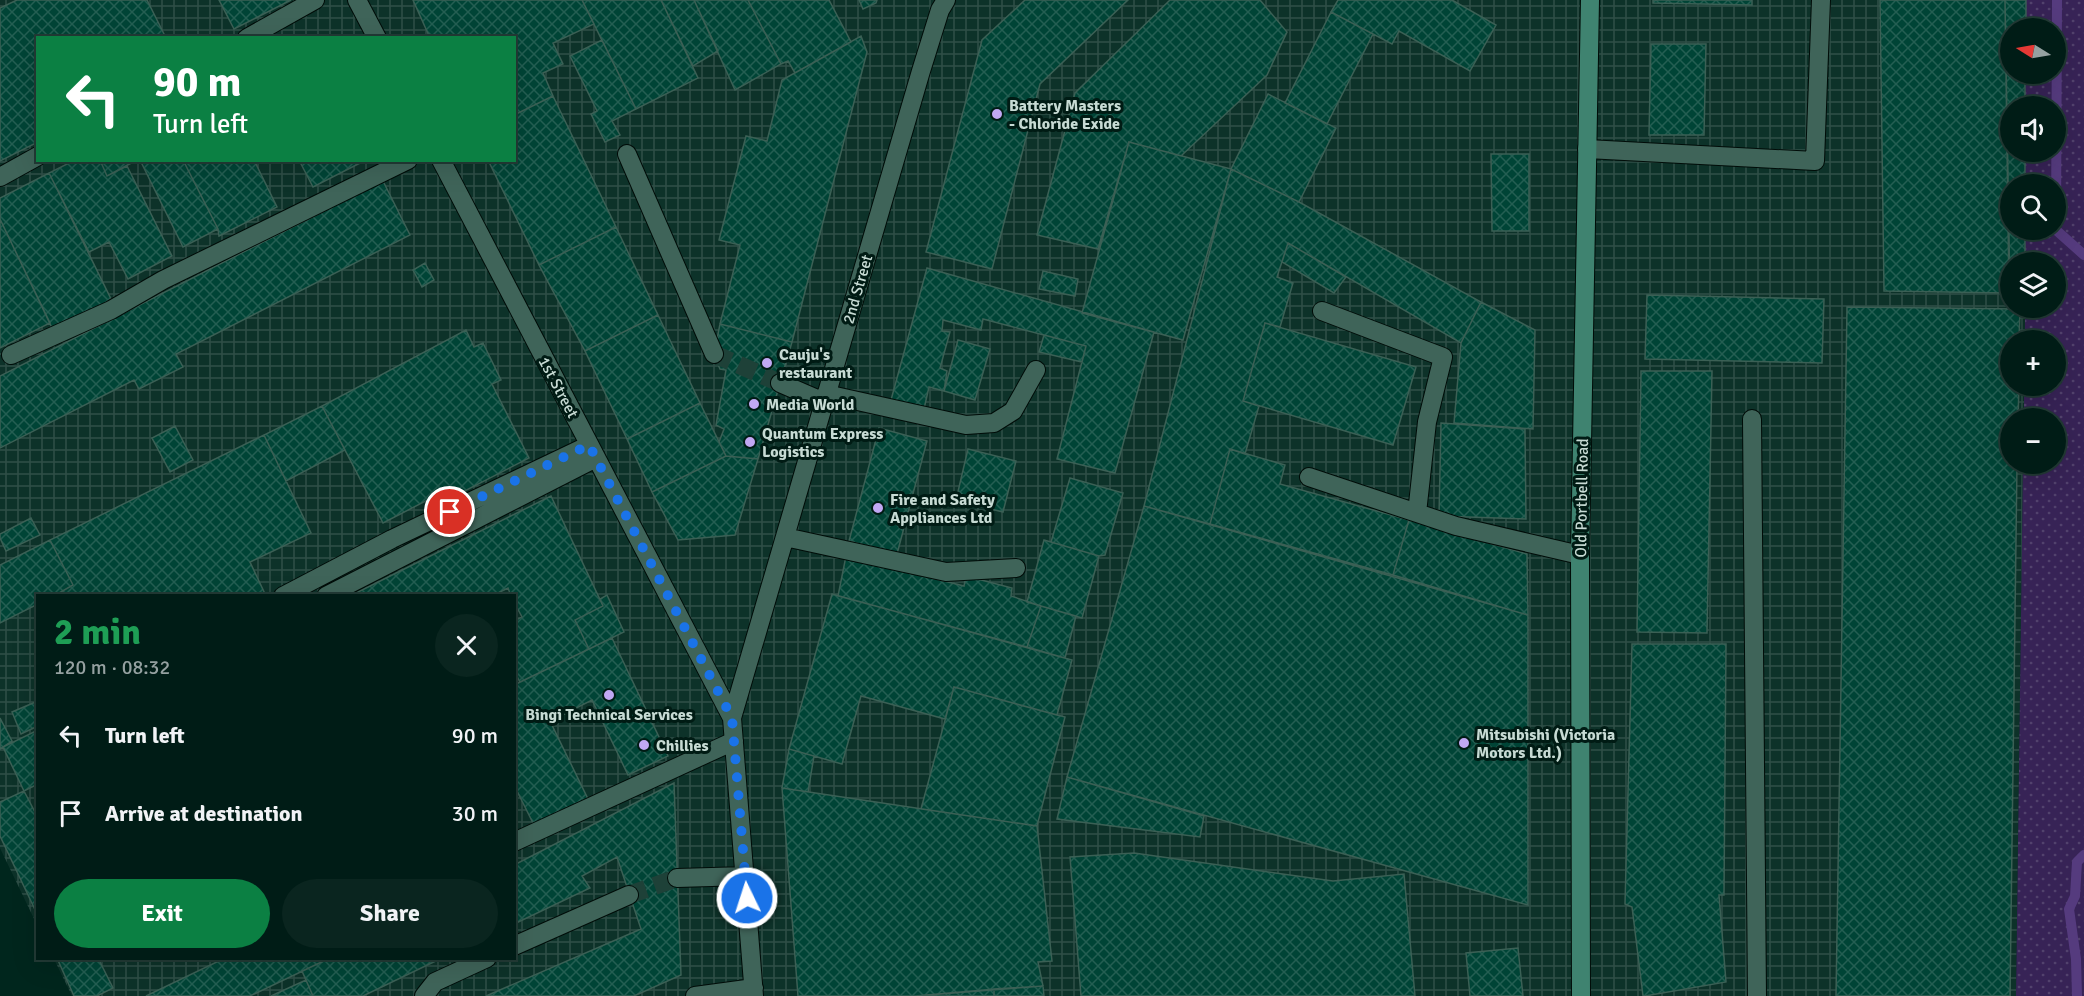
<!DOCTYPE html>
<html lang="en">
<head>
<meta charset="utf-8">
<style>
  :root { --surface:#001c16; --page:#0a251f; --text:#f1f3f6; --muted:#95a1a1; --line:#223a35; --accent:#0b8043 }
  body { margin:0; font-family:Signika,sans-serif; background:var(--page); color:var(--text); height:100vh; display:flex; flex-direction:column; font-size:22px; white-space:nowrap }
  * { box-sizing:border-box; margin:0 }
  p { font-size:20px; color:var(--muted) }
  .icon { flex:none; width:33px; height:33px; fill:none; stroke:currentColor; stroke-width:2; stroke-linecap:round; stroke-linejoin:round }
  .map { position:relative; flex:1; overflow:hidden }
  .details { position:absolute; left:36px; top:594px; width:480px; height:366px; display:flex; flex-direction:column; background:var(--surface); border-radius:0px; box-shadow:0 6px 24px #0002,0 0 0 2px var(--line) }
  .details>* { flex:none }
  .top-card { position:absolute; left:36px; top:36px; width:480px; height:126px; border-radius:0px; box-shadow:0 6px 24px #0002,0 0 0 2px var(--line); background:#0b8043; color:#fff; overflow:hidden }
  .needle { width:39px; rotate:281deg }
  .controls { position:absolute; left:2000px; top:18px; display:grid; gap:12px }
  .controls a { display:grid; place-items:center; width:66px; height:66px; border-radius:50%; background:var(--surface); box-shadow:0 6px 24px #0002,0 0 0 2px var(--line); font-size:30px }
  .pin { position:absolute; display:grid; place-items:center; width:51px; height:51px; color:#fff; margin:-26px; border:3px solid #fff; border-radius:50%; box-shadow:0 2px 6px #0007 }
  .me { position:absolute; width:66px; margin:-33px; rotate:356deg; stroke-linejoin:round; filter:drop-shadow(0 0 4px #0008) }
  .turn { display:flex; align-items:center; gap:21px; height:126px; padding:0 18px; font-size:27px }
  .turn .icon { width:78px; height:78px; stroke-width:2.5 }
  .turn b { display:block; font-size:42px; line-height:51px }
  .round { display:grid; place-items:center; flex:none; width:63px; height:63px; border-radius:32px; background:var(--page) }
  .summary { display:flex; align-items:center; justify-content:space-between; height:102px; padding:0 18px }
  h1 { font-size:36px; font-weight:700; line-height:45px; color:#1e9e55 }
  .cta { display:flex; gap:12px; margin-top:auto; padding:12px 18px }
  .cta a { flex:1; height:69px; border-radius:36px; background:var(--accent); color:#fff; font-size:24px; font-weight:700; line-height:69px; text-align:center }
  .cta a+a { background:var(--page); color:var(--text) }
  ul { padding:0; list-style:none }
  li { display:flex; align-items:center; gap:18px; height:78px; padding:0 18px }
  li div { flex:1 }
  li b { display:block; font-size:22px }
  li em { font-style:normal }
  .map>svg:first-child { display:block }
</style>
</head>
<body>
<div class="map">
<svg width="2084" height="996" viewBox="0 0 2084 996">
  <defs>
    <pattern id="industrial-grid" width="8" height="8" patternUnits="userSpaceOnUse" patternTransform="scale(1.5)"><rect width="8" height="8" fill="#0d3229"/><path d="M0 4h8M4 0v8" fill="none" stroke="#2f4f47"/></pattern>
    <pattern id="green-dots" width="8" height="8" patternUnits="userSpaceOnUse" patternTransform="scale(1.5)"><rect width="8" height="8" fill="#372356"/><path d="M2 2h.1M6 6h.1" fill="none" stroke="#52426d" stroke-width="1.8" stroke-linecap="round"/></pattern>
    <pattern id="building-cross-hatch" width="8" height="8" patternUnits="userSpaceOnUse" patternTransform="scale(1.5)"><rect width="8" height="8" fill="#004436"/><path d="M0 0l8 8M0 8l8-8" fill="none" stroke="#245e52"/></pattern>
  </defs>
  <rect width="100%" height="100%" fill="#00261d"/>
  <!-- industrial -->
  <path fill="url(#industrial-grid)" fill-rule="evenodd" d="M0,0H2005L2010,308H2025V340H2010V386H2024V418H2010V464H2023L2016,996H72L54,959L514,958V596H38L37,925L0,848ZM38,38H514V160H38Z"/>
  <!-- green -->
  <path fill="url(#green-dots)" d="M2026,0H2084V996H2016L2023,464H2055V418H2024V386H2055V340H2025V308H2055V262H2025V230H2055V184H2025V152H2055V106H2025V74H2055V28H2026Z"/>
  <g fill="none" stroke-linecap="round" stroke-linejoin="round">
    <!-- stream -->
    <path stroke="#553b7e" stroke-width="10" d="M2057,0L2056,230L2084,255
      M2077,996L2076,959L2069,909L2075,896L2077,862L2084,855"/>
  </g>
  <!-- building -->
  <path fill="url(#building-cross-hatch)" stroke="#3b6055" stroke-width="1.5" d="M17,0H147L166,38H38V142L0,161V8Z
    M219,0H291L234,29Z
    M413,0H582L594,24L553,43L563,64L543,73L553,96L514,115V38H430Z
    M582,0H661L698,78L636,109Z
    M661,0H694L718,51L693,66Z
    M694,0H748L781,64L735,90Z
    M748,0H829L851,42L795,73L788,61L781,64Z
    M859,0H877L876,3L863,9Z
    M1025,0H1128L1040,84L992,269L926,252L982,40Z
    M1170,0H1260L1287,32L1267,75L1181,156L1129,142L1098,249L1037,235L1075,93Z
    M1338,0H1452L1496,25L1470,71L1399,31L1392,44L1331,12Z
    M1653,0H1752V5L1653,3Z
    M1880,0H2005L2009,293L1884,291Z
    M2005,0H2026V28H2010V74H2025V106H2010V152H2025V184H2010V230H2025V262H2010V293Z
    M1331,12L1373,34L1327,124L1285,103Z
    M861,36L867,52L792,342L720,324L740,245L719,240L746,136L767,141L782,80Z
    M602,40L636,109L612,121L620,135L605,142L591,114L597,111L570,56Z
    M1651,44H1706L1704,135H1649Z
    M1268,94L1336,128L1299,202L1231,169Z
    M553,96L616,227L539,265L488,160H514V115Z
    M1129,142L1231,169L1183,340L1082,313Z
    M1491,154H1529V231H1492Z
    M75,160H100L107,176L127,166L172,256L128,279L109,242L89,252L49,173Z
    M100,160H137L107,176Z
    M140,160H183L218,229L183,247Z
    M183,160H254L277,207L219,236L218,229Z
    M299,160H366L313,187Z
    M1231,169L1299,202L1481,302L1461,343L1288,243L1277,277L1293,283L1280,327L1265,323L1243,401L1259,406L1245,454L1230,449L1210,524L1144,506Z
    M49,173L112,301L53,330L0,219V198Z
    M383,181L410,235L176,354L183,367L139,389L134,380L0,448V376Z
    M0,219L50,323L0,348Z
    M616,227L658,315L585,351L539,265Z
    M1288,243L1346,277L1334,293L1282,262Z
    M425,263L434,280L422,287L413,270Z
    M927,268L1154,332L1115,473L1057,459L1086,346L983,319L981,330L943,320L942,331L950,332L940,368L947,371L944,391L929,387L924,409L891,400Z
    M1043,271L1078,279L1075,296L1039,289Z
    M1647,295L1824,299L1822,363L1645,359Z
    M1481,302L1535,330L1533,429L1454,423L1461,343Z
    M1847,307L2020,309L2019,340H2010V386H2019L2018,418H2010V464H2017L2010,996H1836Z
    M658,315L700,403L627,439L585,351Z
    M1265,323L1416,367L1393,445L1243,401Z
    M720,324L792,342L758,459L726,456L719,442L724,429L716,425L726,370L720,369L714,354Z
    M466,330L474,347L483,343L501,380L492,384L529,458L449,499L445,491L383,523L322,406Z
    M1044,335L1086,346L1082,362L1039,352Z
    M958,340L990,349L975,400L944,391Z
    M1641,371H1712L1707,633L1637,632Z
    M700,403L726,456L652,492L627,439Z
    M322,406L345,450L286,481L264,435Z
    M1441,423L1525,429L1526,519L1439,516Z
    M175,426L193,460L170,472L152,438Z
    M879,428L927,441L897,554L849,541Z
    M264,435L311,533L250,562L266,596H54L73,585L50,540Z
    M968,449L1016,461L1003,512L956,500Z
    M1230,449L1285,465L1280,484L1409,520L1393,575L1210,524Z
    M726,456L758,459L735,535L678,540L652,492Z
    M1070,478L1123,493L1105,555L1099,556L1051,542Z
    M551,496L603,606L575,620L589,649L520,682L514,671V621L522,617L514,602V596H511L508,588L492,596H350Z
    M1144,506L1528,615V905L1067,777Z
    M31,518L40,535L6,551L0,538V534Z
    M1409,520L1527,554L1528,615L1393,575Z
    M50,540L73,585L54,596H38V604L0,623V565Z
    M1044,540L1099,556L1082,618L1027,602Z
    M846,556L964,586L966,576L1012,588L1011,596L1041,606L1027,647L838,596Z
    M832,594L1072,660L1057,715L954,687L945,719L861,696L842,764L789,749Z
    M607,595L624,632L589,649L575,620L603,606L600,599Z
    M1041,606L1076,616L1065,658L1027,647Z
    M612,638L668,756L628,775L592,700L550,721L588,799L534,825L514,785V685Z
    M1632,644H1726L1724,895H1719L1726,982L1645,996H1643L1632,907L1625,904Z
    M954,687L1065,717L1037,826L921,809Z
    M38,701V726L21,734L12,712Z
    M0,718L12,741L0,749Z
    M38,730V784L24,791L3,747Z
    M789,749L814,756L808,792L782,788Z
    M1067,777L1204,816L1200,837L1057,819Z
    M674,783L681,975L634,996H486L641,929L617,857L582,876L590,888L514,924V865Z
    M782,788L1037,826L1052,961L1038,962L1043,986L915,996H798Z
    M24,791L38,818V916L0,836V802Z
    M1134,853L1333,881L1404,874L1415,996H1081L1070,857Z
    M1518,948L1523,996H1470L1466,953Z
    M57,958H98L113,988L97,996H74Z
    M225,958H330L250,996H146Z
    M330,958H442L363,996H313L302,971Z
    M306,980L313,996H271Z
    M1043,986L1044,996H994V989Z
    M994,989V996H915Z"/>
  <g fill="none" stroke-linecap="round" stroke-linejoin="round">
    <!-- minor-tunnel -->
    <path stroke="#1e4138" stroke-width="18" stroke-dasharray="18 9" stroke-linecap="butt" d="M714,354L780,383
      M629,895L677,878"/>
    <defs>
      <path id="minor" d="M357,0L377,38
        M247,38L315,0
        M1587,149L1815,161L1821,0
        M627,154L714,354
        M441,160L732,718L754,996
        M0,177L38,156
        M1322,311L1443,357L1427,422L1417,513
        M11,355L111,310L163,280L408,160
        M780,383L824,402
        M826,394L966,425L994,423L1013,411L1036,370
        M1752,419L1757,996
        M1309,477L1456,526L1580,555
        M785,537L946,572L1016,568
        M283,596L392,539L589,445
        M326,596L596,458
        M732,718L921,71L940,10L946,0
        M514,842L734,741
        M677,878L746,876
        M514,946L629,895
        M424,996L435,982L487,958
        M695,996L754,988"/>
      <path id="major" d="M1581,996L1580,555L1590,0"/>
    </defs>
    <!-- minor casing -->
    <use href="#minor" stroke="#000c08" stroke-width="20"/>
    <!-- major casing -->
    <use href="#major" stroke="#000c08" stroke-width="20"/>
    <!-- minor -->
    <use href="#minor" stroke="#3f6459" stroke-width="18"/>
    <!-- major -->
    <use href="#major" stroke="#3f8370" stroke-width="18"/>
  </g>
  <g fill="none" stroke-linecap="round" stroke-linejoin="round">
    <!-- route -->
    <path stroke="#1a73e8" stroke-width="10" stroke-dasharray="0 18" d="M450,512L589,445L732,718L747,898"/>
  </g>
  <!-- markers -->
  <g fill="#c1a8f3" stroke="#001b14" stroke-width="2">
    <circle cx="997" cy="114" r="6"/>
    <circle cx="767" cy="363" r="6"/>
    <circle cx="754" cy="404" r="6"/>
    <circle cx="750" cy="442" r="6"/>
    <circle cx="878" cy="508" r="6"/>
    <circle cx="609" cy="695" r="6"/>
    <circle cx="1464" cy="743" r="6"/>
    <circle cx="644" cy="745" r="6"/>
  </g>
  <g text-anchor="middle" stroke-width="6" stroke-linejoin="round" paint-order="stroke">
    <!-- poi labels -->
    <g font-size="16" font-weight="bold" fill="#c7dbd4" stroke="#001b14" text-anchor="start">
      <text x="1009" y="111">Battery Masters<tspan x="1009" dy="18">- Chloride Exide</tspan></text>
      <text x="779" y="360">Cauju's<tspan x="779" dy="18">restaurant</tspan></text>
      <text x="766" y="410">Media World</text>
      <text x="762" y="439">Quantum Express<tspan x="762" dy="18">Logistics</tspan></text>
      <text x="890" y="505">Fire and Safety<tspan x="890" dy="18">Appliances Ltd</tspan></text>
      <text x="609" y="720" text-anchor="middle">Bingi Technical Services</text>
      <text x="1476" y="740">Mitsubishi (Victoria<tspan x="1476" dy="18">Motors Ltd.)</tspan></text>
      <text x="656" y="751">Chillies</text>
    </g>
    <!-- street labels -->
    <g font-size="16" fill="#c7dbd4" stroke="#001b14">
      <text transform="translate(857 289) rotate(-74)" y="6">2nd Street</text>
      <text transform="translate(559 387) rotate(62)" y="6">1st Street</text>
      <text transform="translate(1581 498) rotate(-89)" y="6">Old Portbell Road</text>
    </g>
  </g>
</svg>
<div class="controls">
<a><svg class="needle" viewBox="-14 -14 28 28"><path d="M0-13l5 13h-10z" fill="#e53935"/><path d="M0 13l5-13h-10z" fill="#95a1a1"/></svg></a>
<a><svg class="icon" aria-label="sound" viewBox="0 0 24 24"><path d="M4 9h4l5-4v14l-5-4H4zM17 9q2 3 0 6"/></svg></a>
<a><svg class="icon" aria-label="search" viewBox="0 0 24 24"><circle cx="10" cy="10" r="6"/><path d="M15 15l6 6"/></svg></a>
<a><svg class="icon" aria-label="layers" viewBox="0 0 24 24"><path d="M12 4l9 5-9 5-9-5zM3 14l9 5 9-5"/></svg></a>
<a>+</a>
<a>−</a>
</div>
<div class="pin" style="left:450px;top:512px;background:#d93025"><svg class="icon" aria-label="arrive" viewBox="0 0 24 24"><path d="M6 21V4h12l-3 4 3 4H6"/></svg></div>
<svg class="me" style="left:747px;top:898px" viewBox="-20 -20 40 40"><circle r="17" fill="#1a73e8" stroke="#fff" stroke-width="3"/><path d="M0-11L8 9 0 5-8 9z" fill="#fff"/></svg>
<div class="top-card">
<div class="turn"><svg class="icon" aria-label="left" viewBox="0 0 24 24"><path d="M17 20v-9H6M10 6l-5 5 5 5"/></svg><div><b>90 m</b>Turn left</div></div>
</div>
<section class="details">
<div class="summary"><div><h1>2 min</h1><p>120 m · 08:32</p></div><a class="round"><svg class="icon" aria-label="close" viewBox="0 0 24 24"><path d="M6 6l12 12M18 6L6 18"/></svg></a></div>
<ul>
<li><svg class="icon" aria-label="left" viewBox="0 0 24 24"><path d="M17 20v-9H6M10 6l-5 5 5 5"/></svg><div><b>Turn left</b></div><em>90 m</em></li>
<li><svg class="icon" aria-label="arrive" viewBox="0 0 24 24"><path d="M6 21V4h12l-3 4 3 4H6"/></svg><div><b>Arrive at destination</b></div><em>30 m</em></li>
</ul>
<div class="cta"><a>Exit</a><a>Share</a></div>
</section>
</div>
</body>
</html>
